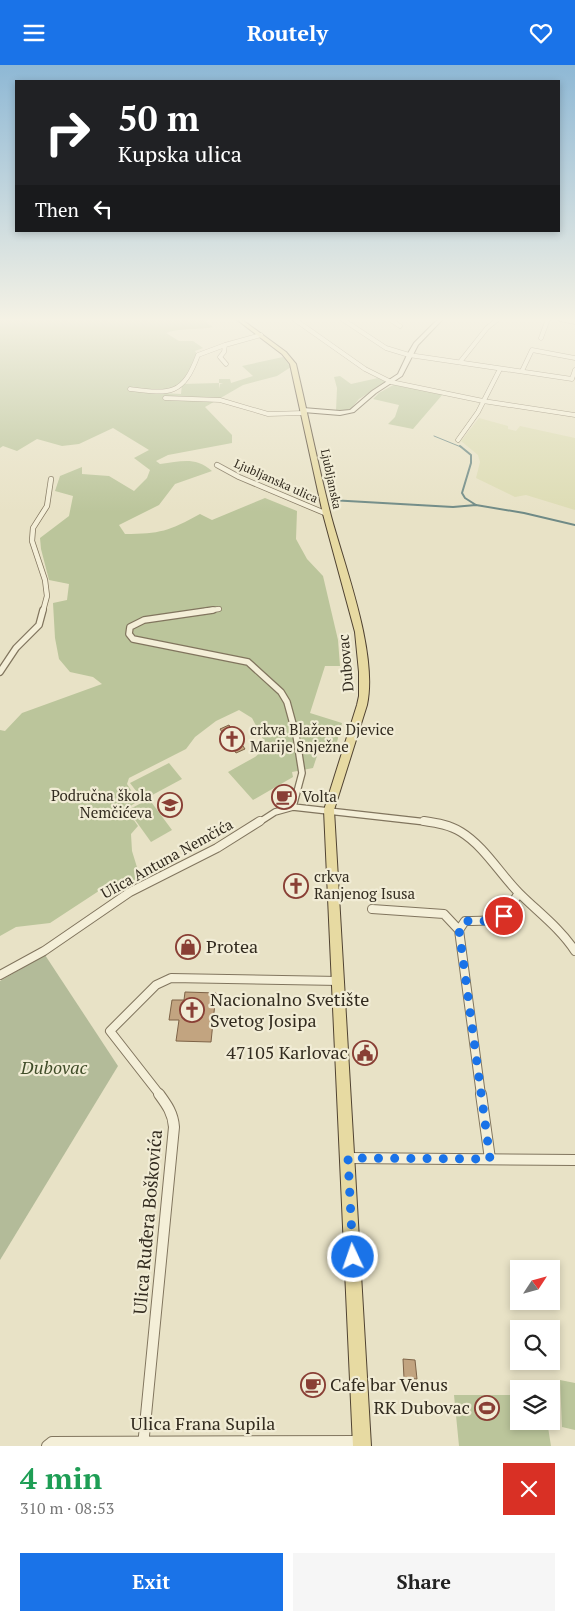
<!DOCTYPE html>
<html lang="en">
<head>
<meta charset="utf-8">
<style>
  :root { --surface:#fff; --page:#f6f6f6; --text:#222; --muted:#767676; --accent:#1a73e8 }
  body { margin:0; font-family:"PT Serif",serif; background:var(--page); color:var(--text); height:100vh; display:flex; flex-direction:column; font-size:19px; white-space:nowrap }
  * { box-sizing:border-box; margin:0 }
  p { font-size:16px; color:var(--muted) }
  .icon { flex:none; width:28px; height:28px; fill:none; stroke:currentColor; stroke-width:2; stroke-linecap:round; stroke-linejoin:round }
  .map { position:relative; height:1381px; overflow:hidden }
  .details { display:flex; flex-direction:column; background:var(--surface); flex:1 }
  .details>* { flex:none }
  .hud { position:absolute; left:15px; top:15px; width:545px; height:152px; border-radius:0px; box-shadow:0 2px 8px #0003; background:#202124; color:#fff; overflow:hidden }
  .needle { width:32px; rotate:54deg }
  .tools { position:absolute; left:510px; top:1195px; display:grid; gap:10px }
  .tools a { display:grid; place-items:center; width:50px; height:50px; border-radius:0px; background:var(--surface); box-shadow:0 2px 8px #0003; font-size:25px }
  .pin { position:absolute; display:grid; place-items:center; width:42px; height:42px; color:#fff; margin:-21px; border:2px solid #fff; border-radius:50%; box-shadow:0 1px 5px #0007 }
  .me { position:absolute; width:55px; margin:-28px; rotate:357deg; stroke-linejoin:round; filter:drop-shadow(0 0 4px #0008) }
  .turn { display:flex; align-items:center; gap:18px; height:105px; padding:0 20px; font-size:22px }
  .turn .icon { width:65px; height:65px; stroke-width:2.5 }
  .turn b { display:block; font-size:35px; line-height:42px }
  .then { display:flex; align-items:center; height:48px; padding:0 20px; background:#0003; gap:10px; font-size:19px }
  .round { display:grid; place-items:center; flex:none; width:52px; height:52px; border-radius:0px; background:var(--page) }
  .head { display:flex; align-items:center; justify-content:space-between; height:85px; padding:0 20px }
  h1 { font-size:30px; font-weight:700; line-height:38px; color:#1e9e55 }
  .primary-button { display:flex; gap:10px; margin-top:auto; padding:10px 20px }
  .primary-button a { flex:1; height:58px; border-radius:0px; background:var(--accent); color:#fff; font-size:20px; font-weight:700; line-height:58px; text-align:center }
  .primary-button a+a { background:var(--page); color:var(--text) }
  header { display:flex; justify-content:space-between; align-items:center; height:65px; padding:0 20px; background:var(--accent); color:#fff; font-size:22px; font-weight:700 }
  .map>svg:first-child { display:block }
</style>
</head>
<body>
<header><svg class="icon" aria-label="menu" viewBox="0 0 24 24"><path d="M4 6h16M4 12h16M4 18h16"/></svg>Routely<svg class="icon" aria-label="heart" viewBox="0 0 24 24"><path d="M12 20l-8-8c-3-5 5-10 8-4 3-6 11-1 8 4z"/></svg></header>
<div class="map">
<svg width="575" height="1381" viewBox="0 0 575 1381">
  <rect width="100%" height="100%" fill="#e8e2c6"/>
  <!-- farmland -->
  <path fill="#dddcb4" d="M479,353L508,361V364L516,366L520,361L575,373V445L526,430L515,432L476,413L480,397L478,390L461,376Z"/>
  <!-- green -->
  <path fill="#bbc59b" d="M0,254H207L206,257L213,262C199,265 177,263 166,268L179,276H193L203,283L195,286L197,289C192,297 190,312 183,317C178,322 168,325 162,328L181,329L182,319L219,318V324L220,319L223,318H219V314H230L231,318L253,311L242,301L283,292L291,302L277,311L243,320L205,342L232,370V378L168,390L156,396L160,399C181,397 194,391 212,406L175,419L159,440L119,460L125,469C160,469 169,466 200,449L212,455L265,433L297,446L296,474L307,494L323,511L338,575L340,601H325L310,648L342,658L334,688L319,685L313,703L292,707L293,712L253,735L228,707L255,692L267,682L252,653L239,645L216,656L195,672L186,684L129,713L127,719L138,736L126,744L138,761L131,769L132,786L140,812L127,823L111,818L50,858L16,862L0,871V665L5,666L22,648L102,619L93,612L70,607L59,594L55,573L53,538L67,535L69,519L49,515L41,484L40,473L69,451L73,431L55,426L60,411L82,402V409L109,411L134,426L147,413L150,405L134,393L149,385L113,363L79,379L62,381L37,374L17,386L3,381L0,383Z
    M340,311L351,319L378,313L386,317L359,334L350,345L336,346L337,323L334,312Z
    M395,319L443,329L413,364L388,359L395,352L399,340L373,334L379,328Z
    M169,698L182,714L143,735L130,718Z
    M149,734L172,765L151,777L128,745Z
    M560,1315L575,1318V1365L562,1362Z
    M454,1330H519V1356H547L551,1381H459Z"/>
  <!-- cemetery -->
  <path fill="#b3bb99" d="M45,890L118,1001L0,1195V916Z"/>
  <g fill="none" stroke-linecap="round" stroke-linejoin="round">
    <!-- stream-far1 -->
    <path stroke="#6f8a86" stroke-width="1" d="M434,371L461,382"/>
    <!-- stream -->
    <path stroke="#6f8a86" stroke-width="2" d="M460,381L471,390V398L462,428L465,433L476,440L524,448L575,460
      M330,435L453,442L476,440"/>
  </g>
  <!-- building -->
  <path fill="#c2a480" stroke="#7e6347" d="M229,660L245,684L236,688L220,664Z
    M292,814L307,815L306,828L290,826L285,820L291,817Z
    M185,927L216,928L211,977L176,976L179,955H169L172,935H184Z
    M403,1294L415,1295L417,1314L404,1313Z"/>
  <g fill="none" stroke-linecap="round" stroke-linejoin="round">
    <defs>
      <path id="street-far4" d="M294,254L365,304L391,317L483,336L575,350
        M342,254L386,283L409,290L572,314L575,305
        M389,254L400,261
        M560,254L575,257
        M541,273L548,254
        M460,297L487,263L498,254
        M226,299L220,292L224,287L225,280L261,270
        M522,306L532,285L575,293
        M130,324C170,329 183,331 198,290L225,280
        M165,333L220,335L268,349L304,348
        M458,375L478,347L500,304"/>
      <path id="street-far3" d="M217,400L239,412L327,449
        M43,546L47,531L45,515L32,476L33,463L47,441L51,414
        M205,546L219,544"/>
      <path id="street-far2" d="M213,545L144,555L130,562L129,569L133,574L248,597L281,627L287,637L296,670L302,708L293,742
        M0,607L16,583L39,560L43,545
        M258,758L275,747L293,742L435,758"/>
      <path id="street-far1" d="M424,756C437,758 450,760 461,767C484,781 500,809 519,828C538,847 560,863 575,886
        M372,844L444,849L459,865
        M0,910L44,886L130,827L217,783L260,756
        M160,1030L110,966L156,920L171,913L339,916
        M481,1030L459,865L465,856C497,856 501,856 519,828"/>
      <path id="street" d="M481,1029L490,1094
        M348,1093L575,1095
        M47,1381L52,1377L360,1376
        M143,1381L174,1062C173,1048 167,1040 159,1029"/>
      <path id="secondary" d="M438,254H443L418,280L402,311L376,328L354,347L340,350L303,347L300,345L303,343L340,346L350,345L372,326L398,309L407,290L414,278Z"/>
      <path id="primary" d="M236,254H241L286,287L296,299C308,350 318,401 331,451C345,503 378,588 367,640L334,745L371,1381H353L324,745L357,640L359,631V607L355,567L323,449L290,299L282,289Z"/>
    </defs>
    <!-- street-far4 casing -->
    <use href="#street-far4" stroke="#81755e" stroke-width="5"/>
    <!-- street-far3 casing -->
    <use href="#street-far3" stroke="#81755e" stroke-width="6"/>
    <!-- street-far2 casing -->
    <use href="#street-far2" stroke="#81755e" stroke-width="8"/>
    <!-- street-far1 casing -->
    <use href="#street-far1" stroke="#81755e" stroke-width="10"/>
    <!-- street casing -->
    <use href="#street" stroke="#81755e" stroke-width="12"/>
    <!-- secondary casing -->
    <use href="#secondary" stroke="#635741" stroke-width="2"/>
    <!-- primary casing -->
    <use href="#primary" stroke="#504332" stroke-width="2"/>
    <!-- street-far4 -->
    <use href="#street-far4" stroke="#f4efd8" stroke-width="4"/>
    <!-- street-far3 -->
    <use href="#street-far3" stroke="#f4efd8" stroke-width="4.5"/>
    <!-- street-far2 -->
    <use href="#street-far2" stroke="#f4efd8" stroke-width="5.5"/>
    <!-- street-far1 -->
    <use href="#street-far1" stroke="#f4efd8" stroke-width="8"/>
    <!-- street -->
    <use href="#street" stroke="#f4efd8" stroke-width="10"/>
    <!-- secondary -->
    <use href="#secondary" fill="#f4efd8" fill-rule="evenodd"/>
    <!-- primary -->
    <use href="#primary" fill="#e7daa2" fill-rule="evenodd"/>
  </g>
  <!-- sky -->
  <linearGradient id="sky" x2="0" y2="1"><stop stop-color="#8eb8d5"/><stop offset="0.57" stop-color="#f5f2e5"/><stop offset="1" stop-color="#f5f2e5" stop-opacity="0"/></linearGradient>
  <rect width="575" height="447" fill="url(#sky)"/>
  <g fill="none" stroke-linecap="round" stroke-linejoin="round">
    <!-- route -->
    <path stroke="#1a73e8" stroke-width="9" stroke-dasharray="0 16.2" d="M353,1192L348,1093L490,1094L459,865L465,856H491L504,851"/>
  </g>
  <!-- icons -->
  <defs>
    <symbol id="church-ring" viewBox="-11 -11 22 22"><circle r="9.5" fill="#f1ecd5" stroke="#893f35" stroke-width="1.5"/><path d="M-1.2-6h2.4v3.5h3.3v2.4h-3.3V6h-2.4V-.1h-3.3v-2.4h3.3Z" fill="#893f35"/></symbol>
    <symbol id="cafe-ring" viewBox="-11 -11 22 22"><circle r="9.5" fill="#f1ecd5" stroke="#893f35" stroke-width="1.5"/><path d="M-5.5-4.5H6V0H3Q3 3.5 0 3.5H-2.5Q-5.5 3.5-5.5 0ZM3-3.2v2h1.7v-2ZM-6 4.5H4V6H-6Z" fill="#893f35"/></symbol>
    <symbol id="school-ring" viewBox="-11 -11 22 22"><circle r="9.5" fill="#f1ecd5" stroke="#893f35" stroke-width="1.5"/><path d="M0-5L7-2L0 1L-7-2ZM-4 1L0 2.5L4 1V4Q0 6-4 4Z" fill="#893f35"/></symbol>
    <symbol id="shop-ring" viewBox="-11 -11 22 22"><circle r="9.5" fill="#f1ecd5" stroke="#893f35" stroke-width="1.5"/><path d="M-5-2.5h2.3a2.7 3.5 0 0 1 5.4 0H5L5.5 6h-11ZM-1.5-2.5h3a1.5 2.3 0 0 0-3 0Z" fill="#893f35"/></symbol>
    <symbol id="civic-ring" viewBox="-11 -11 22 22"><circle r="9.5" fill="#f1ecd5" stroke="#893f35" stroke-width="1.5"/><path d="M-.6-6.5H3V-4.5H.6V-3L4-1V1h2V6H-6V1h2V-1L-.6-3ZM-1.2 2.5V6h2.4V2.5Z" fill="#893f35"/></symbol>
    <symbol id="stadium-ring" viewBox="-11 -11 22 22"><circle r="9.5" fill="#f1ecd5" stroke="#893f35" stroke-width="1.5"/><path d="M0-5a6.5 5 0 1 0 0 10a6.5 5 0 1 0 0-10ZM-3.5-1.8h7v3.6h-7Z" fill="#893f35"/></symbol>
  </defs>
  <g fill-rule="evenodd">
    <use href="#church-ring" x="218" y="660" width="28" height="28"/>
    <use href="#cafe-ring" x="270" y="718" width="28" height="28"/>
    <use href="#school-ring" x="156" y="726" width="28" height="28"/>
    <use href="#church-ring" x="282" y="807" width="28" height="28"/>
    <use href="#shop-ring" x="174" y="868" width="28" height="28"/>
    <use href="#church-ring" x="178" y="931" width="28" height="28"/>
    <use href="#civic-ring" x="351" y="974" width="28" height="28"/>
    <use href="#cafe-ring" x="299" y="1306" width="28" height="28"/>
    <use href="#stadium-ring" x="473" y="1329" width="28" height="28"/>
  </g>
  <g text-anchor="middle" stroke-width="4.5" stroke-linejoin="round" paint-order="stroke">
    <!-- far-street labels -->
    <g font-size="12" fill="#332c20" stroke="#f1ecd5">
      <text transform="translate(331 414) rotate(78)" y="4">Ljubljanska</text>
      <text transform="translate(276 416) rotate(24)" y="4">Ljubljanska ulica</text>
    </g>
    <!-- street labels -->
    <g font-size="15" fill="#332c20" stroke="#f1ecd5">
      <text transform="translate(346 598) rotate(-95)" y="5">Dubovac</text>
      <text transform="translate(167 794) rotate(-29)" y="5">Ulica Antuna Nemčića</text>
    </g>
    <!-- poi labels -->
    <g font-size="15" fill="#332c20" stroke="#f1ecd5" text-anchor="start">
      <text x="250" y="670">crkva Blažene Djevice<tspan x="250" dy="17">Marije Snježne</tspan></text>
      <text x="152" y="736" text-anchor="end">Područna škola<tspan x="152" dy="17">Nemčićeva</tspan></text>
      <text x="302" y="737">Volta</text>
      <text x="314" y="817">crkva<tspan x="314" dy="17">Ranjenog Isusa</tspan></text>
    </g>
    <!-- near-poi labels -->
    <g font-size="18" fill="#332c20" stroke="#f1ecd5" text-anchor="start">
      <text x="206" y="888">Protea</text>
      <text x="210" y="941">Nacionalno Svetište<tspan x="210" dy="21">Svetog Josipa</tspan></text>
      <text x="348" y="994" text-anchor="end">47105 Karlovac</text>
      <text x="330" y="1326">Cafe bar Venus</text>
      <text x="470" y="1349" text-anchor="end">RK Dubovac</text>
    </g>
    <!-- near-park labels -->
    <g font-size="18" font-style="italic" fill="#404d29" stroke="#f1ecd5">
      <text x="54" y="1009">Dubovac</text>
    </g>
    <!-- near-street labels -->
    <g font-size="18" fill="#332c20" stroke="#f1ecd5">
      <text transform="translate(148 1157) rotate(-85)" y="6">Ulica Ruđera Boškovića</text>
      <text x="203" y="1365">Ulica Frana Supila</text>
    </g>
  </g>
</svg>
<div class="tools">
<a><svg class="needle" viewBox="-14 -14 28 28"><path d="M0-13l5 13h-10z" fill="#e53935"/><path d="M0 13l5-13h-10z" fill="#767676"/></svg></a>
<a><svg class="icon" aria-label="search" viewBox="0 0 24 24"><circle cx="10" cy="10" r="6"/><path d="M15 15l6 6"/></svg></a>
<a><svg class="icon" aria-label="layers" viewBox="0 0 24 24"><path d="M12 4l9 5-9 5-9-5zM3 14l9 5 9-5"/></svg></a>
</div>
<div class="pin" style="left:504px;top:851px;background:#d93025"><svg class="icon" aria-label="arrive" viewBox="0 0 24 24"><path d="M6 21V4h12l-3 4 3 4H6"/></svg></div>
<svg class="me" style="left:353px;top:1192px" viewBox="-20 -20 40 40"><circle r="17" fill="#1a73e8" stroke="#fff" stroke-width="3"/><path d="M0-11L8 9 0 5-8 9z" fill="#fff"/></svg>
<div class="hud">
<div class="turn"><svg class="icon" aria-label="right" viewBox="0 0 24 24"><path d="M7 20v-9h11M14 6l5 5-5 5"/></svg><div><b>50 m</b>Kupska ulica</div></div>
<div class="then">Then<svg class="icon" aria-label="left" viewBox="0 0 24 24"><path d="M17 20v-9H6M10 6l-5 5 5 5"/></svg></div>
</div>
</div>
<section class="details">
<div class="head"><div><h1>4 min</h1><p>310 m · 08:53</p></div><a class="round" style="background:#d93025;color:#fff"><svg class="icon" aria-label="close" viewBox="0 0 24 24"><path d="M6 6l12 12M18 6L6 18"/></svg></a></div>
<div class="primary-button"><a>Exit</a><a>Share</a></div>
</section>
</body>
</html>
